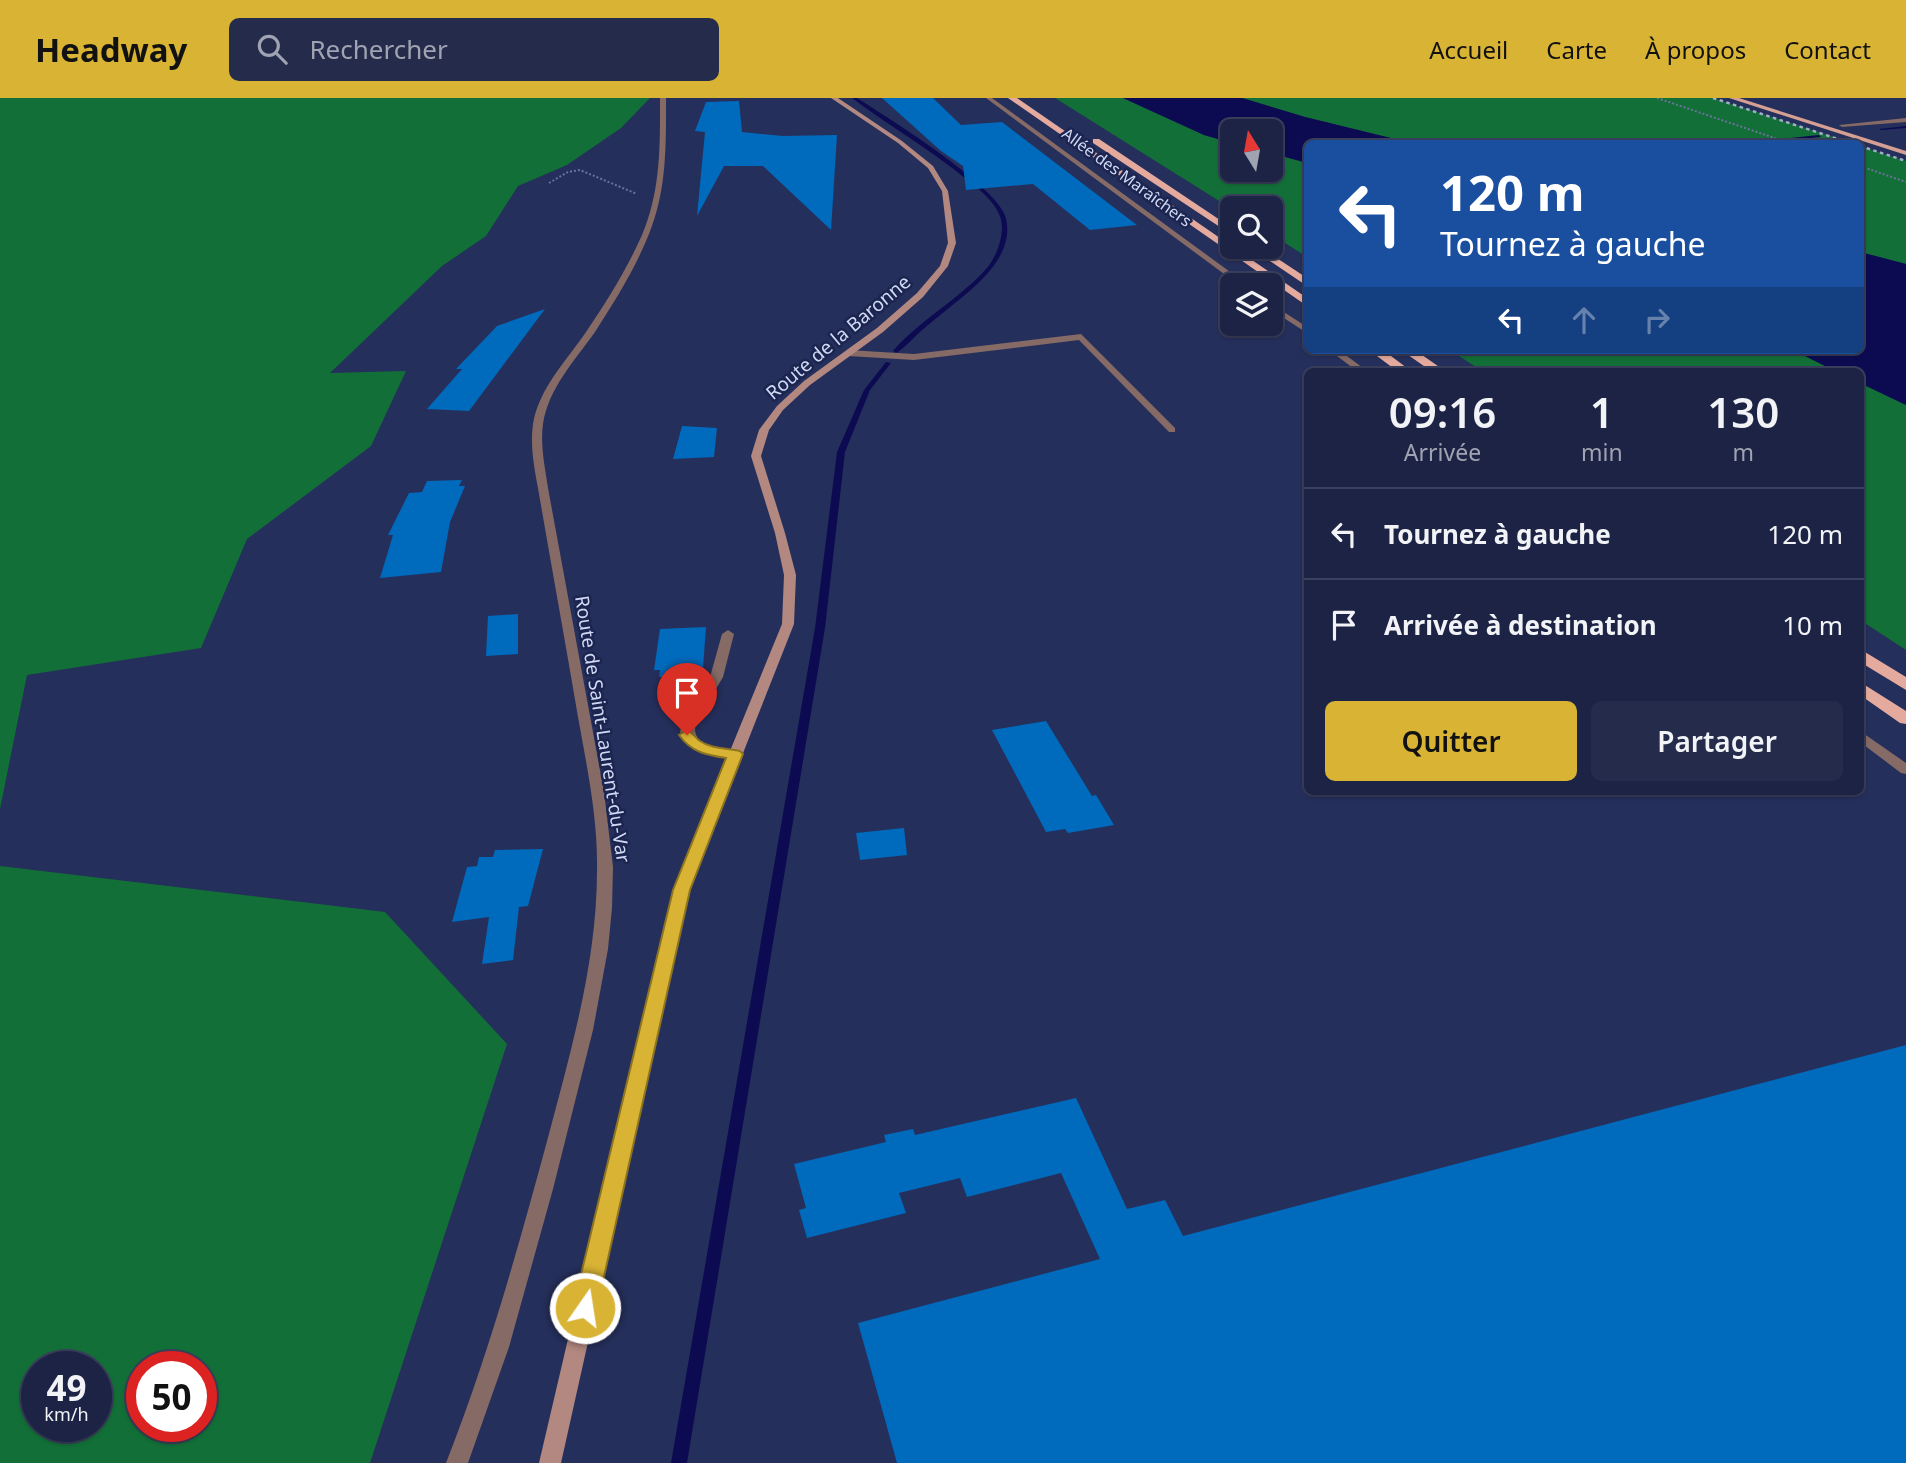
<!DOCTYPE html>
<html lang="fr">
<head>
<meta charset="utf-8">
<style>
  :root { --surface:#1c2344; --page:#252b4b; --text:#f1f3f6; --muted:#a0a4b2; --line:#3a405d; --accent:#d9b334 }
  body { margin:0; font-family:"Noto Sans",sans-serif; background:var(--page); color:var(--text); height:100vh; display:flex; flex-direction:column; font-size:26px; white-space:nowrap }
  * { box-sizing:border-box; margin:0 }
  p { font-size:23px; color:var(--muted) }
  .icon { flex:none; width:38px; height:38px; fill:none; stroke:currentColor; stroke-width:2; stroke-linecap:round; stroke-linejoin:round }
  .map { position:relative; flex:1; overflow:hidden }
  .details { position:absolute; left:1304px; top:270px; width:560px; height:427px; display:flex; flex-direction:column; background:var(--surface); border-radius:10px; box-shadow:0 2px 5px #0004,0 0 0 2px var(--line) }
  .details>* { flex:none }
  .guide { position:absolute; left:1304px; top:42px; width:560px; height:214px; border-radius:10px; box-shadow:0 2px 5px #0004,0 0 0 2px var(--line); background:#1a4fa0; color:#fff; overflow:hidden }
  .needle { width:46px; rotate:349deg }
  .tools { position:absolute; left:1220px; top:21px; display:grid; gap:14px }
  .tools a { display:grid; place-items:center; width:63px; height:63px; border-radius:10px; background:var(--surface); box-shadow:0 2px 5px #0004,0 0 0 2px var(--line); font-size:35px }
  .speed { position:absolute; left:21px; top:1253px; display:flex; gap:14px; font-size:35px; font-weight:700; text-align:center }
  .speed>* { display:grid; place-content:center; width:91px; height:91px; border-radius:50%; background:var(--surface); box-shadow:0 2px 5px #0004,0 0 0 2px var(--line); line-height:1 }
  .speed small { font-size:18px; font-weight:400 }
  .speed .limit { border:10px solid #d22; background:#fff; color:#111 }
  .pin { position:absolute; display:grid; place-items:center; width:60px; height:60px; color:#fff; margin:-72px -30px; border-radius:50% 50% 50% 0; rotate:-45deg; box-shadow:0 0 7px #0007 }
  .pin .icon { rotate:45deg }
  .me { position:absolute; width:77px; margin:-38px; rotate:13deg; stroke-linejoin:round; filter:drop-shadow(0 0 5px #0008) }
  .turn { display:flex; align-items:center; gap:24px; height:147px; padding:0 21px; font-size:32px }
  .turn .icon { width:91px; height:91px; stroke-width:2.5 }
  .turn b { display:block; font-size:49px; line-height:60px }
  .lanes { display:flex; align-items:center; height:66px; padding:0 21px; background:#0003; justify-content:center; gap:35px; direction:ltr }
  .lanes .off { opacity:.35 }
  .eta { display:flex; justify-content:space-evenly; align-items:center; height:119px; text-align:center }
  .eta b { font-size:42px; font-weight:600; line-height:49px }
  .primary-button { display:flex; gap:14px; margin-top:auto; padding:14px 21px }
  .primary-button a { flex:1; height:80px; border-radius:10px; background:var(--accent); color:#111; font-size:28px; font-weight:600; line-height:80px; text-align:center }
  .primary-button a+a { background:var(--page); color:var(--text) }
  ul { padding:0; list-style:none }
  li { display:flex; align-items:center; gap:21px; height:91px; padding:0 21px; border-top:2px solid var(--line) }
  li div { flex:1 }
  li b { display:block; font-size:26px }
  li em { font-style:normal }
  header { display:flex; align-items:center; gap:42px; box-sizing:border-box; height:98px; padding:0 35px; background:var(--accent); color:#111 }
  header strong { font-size:33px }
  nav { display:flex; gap:38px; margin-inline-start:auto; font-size:24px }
  .search { width:490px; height:63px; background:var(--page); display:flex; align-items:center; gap:18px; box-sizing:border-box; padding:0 24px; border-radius:10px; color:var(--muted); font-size:26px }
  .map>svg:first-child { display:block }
</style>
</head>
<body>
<header>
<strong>Headway</strong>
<div class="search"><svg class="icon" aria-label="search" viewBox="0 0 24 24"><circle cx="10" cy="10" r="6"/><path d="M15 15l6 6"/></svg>Rechercher</div>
<nav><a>Accueil</a><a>Carte</a><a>À propos</a><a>Contact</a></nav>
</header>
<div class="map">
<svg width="1906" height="1365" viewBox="0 0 1906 1365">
  <rect width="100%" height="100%" fill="#252f5b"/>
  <!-- green -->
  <path fill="#136f38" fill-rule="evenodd" d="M0,0H650L621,30L567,67L518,88L486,138L442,168L330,275L406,273L371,348L247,441L201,550L27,577L0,711Z
    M1055,0H1123L1204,37L1232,45V72H1270L1271,55L1307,65V159L1271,136L1270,110L1232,111Z
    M1242,0H1713L1853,45H1411L1305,19Z
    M1860,48L1906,63V166L1860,154Z
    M1450,252H1793L1835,273H1482Z
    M1860,285L1906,307V552L1860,522Z
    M0,768L385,814L507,946L370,1365H0ZM37,1269H96V1328H37ZM142,1269H201V1328H142Z"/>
  <!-- water -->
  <path fill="#0c0b52" d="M1123,0H1242L1305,19L1411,45L1307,46V65L1271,55L1270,33H1232V45L1204,37Z
    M1860,154L1906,166V307L1860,285V273H1835L1793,252H1860Z"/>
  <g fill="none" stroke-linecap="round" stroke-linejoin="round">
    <!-- stream -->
    <path fill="#0c0b52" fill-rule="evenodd" d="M852,0H857C888,20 997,87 1006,120C1015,159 975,189 949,210C939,218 929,226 920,234C912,241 905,250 896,255L893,253C920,222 958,202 986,171C997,159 1007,132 999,116C993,102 978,90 966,81C930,51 889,28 852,0Z
      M1906,28V30L1881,32L1879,31Z
      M1819,37L1821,39L1752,46H1730Z
      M886,264L891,265L870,292L845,354L825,530L687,1365H671L815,530L837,354L864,292Z"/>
  </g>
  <!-- building -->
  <path fill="#006abc" d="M882,0H933L961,27L1002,24L1137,127L1090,132L1033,86L966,92L963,68L941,53Z
    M739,3L742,34L783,38L837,37L831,132L763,68H724L697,118L705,34L695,33L706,4Z
    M545,211L469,313L427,311L462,271H456L497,228Z
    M682,328L717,330L714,359L673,361Z
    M462,382L459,388H465L450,424L441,474L380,480L393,437H388L409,395L422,394L427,383Z
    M518,516V556L486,558L488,518Z
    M706,529L703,570H698L697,577L659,579L660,572H654L660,531Z
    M1046,623L1092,698L1096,697L1114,727L1068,735L1065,731L1046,734L992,632Z
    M904,730L907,757L860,762L856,735Z
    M543,751L528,808L519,809L513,862L482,866L489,819L452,824L467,769L477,768L479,759H493L495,752Z
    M1906,947V1365H897L858,1225L1100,1161L1061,1075L967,1099L960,1080L899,1095L906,1115L807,1140L799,1112L806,1110L794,1066L886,1044L884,1037L913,1031L915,1037L1076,1000L1127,1111L1165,1102L1183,1138Z"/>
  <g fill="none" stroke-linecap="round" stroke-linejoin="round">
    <!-- path -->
    <path stroke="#6a7499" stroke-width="2" stroke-dasharray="2 2" stroke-linecap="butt" d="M1657,0L1792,46
      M1860,68L1906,84
      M549,85L568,74L580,72L637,96"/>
    <!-- service -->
    <path fill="#856a65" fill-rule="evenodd" d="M728,532L734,536L723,579L696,624C689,651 721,649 740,653L742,656L735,660C715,657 687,656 680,633L689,613L710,579L722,536Z"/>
    <!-- minor -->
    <path fill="#856a65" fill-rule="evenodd" d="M986,0H992L1248,187H1239Z
      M1906,20V24L1842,29L1839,27Z
      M1270,205L1307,229V235L1270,211Z
      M1081,236L1175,330V334H1169L1079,242L914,262L848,258L844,255L848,252L914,256Z
      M1329,252H1339L1367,273H1357Z
      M1860,633L1906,665V676L1901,675L1860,644Z"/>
    <!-- tertiary -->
    <path fill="#856a65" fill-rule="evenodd" d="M660,0H666C666,47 667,92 649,136C635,171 615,203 595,234C575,262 548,291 543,326C540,347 545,369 548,390L604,694L613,769L612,810L608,851L593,932L553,1091L509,1249L468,1365H446C487,1261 517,1154 546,1047C570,956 597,866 597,772C598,721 587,669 578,619C565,542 551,466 538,390C534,369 530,347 533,326C539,290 567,262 586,234C607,203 627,171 642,137C661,92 660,47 660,0Z"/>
    <!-- secondary -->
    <path fill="#b28880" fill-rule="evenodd" d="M831,0H838L902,43L933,68L948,93L956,145L948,168L923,199L883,234L810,287L783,312L769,332L761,358L785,435L796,477L794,526L689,792L561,1365H539L673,792L782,526L784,477L775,435L751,358L759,332L777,308L804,283L877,230L917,195L940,168L948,145L942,93L928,70L898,45Z"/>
    <!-- primary -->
    <path fill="#d59f94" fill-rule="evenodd" d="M1729,0H1739L1906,53V57Z"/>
    <!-- trunk -->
    <path fill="#e5aa9e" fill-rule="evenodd" d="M1008,0H1017L1307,200V208Z
      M1093,41H1099L1232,130V137L1093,45Z
      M1249,149H1260L1307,180V188Z
      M1369,252H1383L1411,273H1397Z
      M1401,252H1415L1445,273H1431Z
      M1860,551L1906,579V592L1860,564Z
      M1860,584L1906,613V626L1900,625L1860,597Z"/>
    <!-- rail -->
    <path stroke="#a3accc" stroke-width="2.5" stroke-dasharray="3.5 3.5" stroke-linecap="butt" d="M1713,0L1853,46
      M1860,48L1906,63"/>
  </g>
  <!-- route -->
  <path fill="#d9b334" stroke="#8d7422" stroke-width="2" d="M687,632C694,635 694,639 700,643C711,651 727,650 740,653L743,656L690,792L597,1210L593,1217L585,1220L577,1217L573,1210L673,792L726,660C706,657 691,654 679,637Z"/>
  <g text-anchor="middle" stroke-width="5" stroke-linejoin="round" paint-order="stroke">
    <!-- far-street labels -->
    <g font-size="16" fill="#d0d9f4" stroke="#1c2550">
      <text transform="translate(1127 79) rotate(36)" y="6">Allée des Maraîchers</text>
    </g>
    <!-- street labels -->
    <g font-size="19" fill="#d0d9f4" stroke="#1c2550">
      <text transform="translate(838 239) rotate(-40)" y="7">Route de la Baronne</text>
      <text transform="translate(603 631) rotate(81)" y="7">Route de Saint-Laurent-du-Var</text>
    </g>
  </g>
</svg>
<div class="tools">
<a><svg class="needle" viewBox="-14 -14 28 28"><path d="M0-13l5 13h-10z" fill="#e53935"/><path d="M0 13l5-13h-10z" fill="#a0a4b2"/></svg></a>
<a><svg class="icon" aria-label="search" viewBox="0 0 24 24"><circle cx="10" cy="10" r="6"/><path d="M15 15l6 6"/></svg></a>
<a><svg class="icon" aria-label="layers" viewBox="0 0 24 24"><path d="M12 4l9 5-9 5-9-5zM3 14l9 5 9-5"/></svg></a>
</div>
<div class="speed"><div>49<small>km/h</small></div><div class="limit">50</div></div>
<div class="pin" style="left:687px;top:637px;background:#d93025"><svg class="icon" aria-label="arrive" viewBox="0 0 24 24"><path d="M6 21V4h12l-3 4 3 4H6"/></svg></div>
<svg class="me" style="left:585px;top:1210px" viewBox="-20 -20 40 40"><circle r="17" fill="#d9b334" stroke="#fff" stroke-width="3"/><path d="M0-11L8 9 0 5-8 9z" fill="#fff"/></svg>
<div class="guide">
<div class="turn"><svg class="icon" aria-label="left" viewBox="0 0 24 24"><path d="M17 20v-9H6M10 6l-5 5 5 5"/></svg><div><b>120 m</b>Tournez à gauche</div></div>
<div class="lanes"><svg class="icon" aria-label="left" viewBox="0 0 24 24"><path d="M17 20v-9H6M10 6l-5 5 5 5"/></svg><svg class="icon off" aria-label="ahead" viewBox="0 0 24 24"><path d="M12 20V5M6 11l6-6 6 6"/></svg><svg class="icon off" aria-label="right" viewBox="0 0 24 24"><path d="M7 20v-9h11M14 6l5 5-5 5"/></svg></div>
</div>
<section class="details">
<div class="eta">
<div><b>09:16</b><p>Arrivée</p></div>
<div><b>1</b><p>min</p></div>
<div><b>130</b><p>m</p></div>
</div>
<ul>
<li><svg class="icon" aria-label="left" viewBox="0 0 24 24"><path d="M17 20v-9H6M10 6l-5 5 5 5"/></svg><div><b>Tournez à gauche</b></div><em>120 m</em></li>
<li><svg class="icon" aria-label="arrive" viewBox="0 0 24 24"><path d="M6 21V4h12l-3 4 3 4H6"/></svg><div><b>Arrivée à destination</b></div><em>10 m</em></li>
</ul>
<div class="primary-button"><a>Quitter</a><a>Partager</a></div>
</section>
</div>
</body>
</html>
